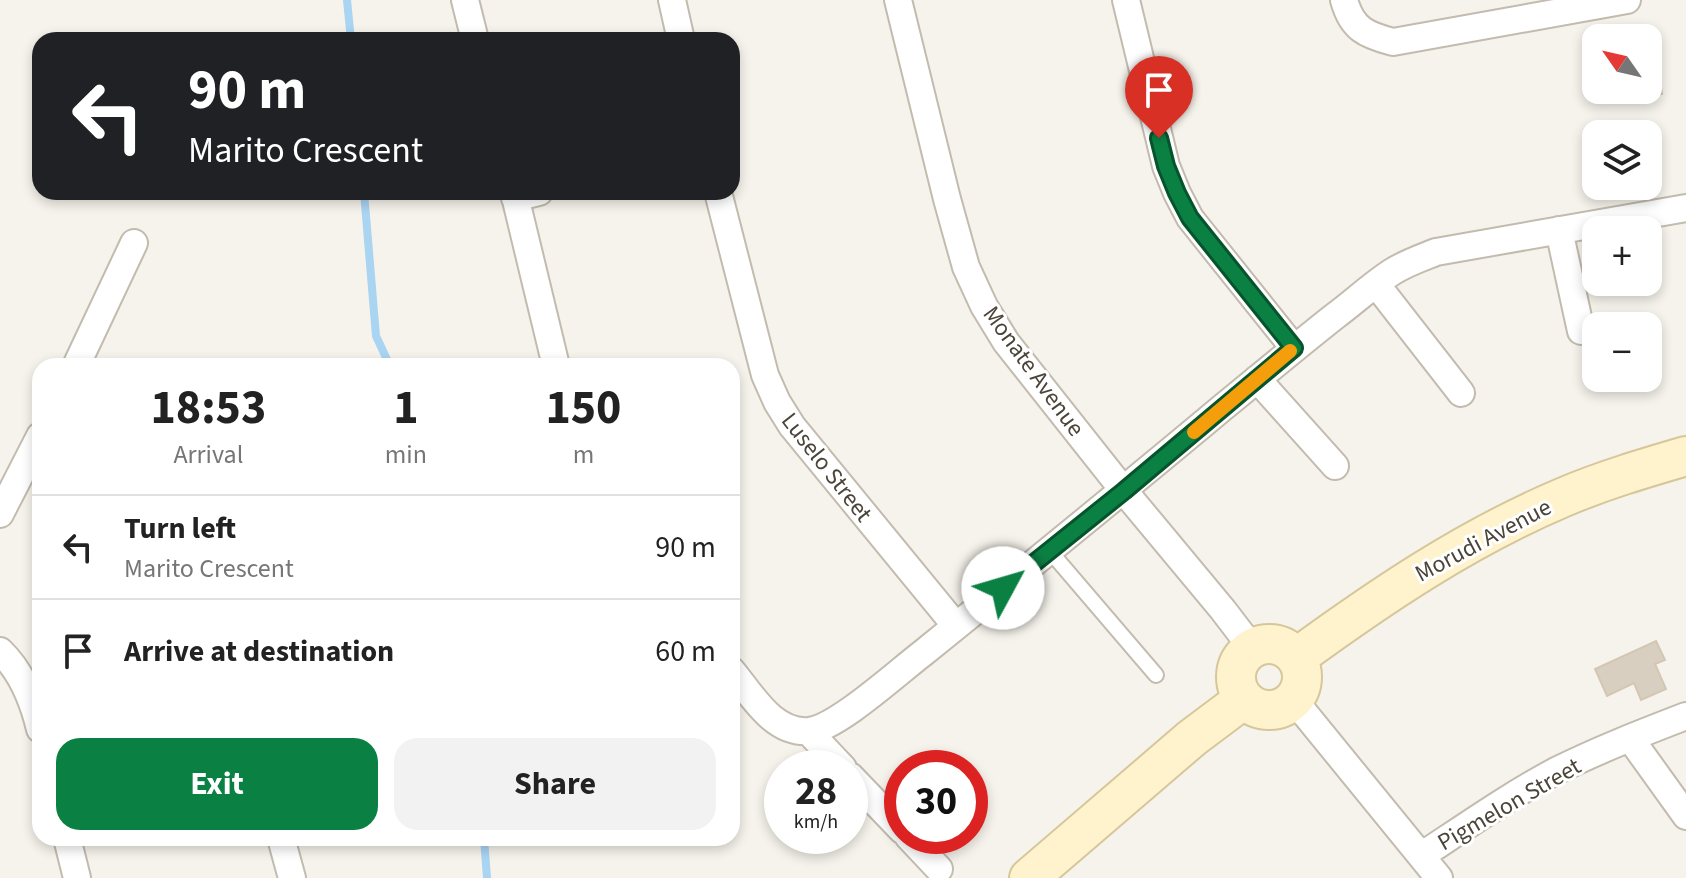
<!DOCTYPE html>
<html lang="en">
<head>
<meta charset="utf-8">
<style>
  :root { --surface:#fff; --page:#f2f2f2; --text:#222; --muted:#767676; --line:#e0e0e0; --accent:#0b8043 }
  body { margin:0; font-family:"Source Sans 3",sans-serif; background:var(--page); color:var(--text); height:100vh; display:flex; flex-direction:column; font-size:30px; white-space:nowrap }
  * { box-sizing:border-box; margin:0 }
  p { font-size:26px; color:var(--muted) }
  .icon { flex:none; width:44px; height:44px; fill:none; stroke:currentColor; stroke-width:2; stroke-linecap:round; stroke-linejoin:round }
  .map { position:relative; flex:1; overflow:hidden }
  .panel { position:absolute; left:32px; top:358px; width:708px; height:488px; display:flex; flex-direction:column; background:var(--surface); border-radius:24px; box-shadow:0 4px 12px #0003 }
  .panel>* { flex:none }
  .banner { position:absolute; left:32px; top:32px; width:708px; height:168px; border-radius:24px; box-shadow:0 4px 12px #0003; background:#202124; color:#fff; overflow:hidden }
  .needle { width:52px; rotate:304deg }
  .fabs { position:absolute; left:1582px; top:24px; display:grid; gap:16px }
  .fabs a { display:grid; place-items:center; width:80px; height:80px; border-radius:16px; background:var(--surface); box-shadow:0 4px 12px #0003; font-size:40px }
  .speed { position:absolute; left:764px; top:750px; display:flex; gap:16px; font-size:40px; font-weight:700; text-align:center }
  .speed>* { display:grid; place-content:center; width:104px; height:104px; border-radius:50%; background:var(--surface); box-shadow:0 4px 12px #0003; line-height:1 }
  .speed small { font-size:20px; font-weight:400 }
  .speed .limit { border:12px solid #d22; background:#fff; color:#111 }
  .pin { position:absolute; display:grid; place-items:center; width:68px; height:68px; color:#fff; margin:-82px -34px; border-radius:50% 50% 50% 0; rotate:-45deg; box-shadow:0 0 8px #0007 }
  .pin .icon { rotate:45deg }
  .me { position:absolute; width:88px; margin:-44px; rotate:51deg; stroke-linejoin:round; filter:drop-shadow(0 0 6px #0008) }
  .turn { display:flex; align-items:center; gap:28px; height:168px; padding:0 24px; font-size:36px }
  .turn .icon { width:104px; height:104px; stroke-width:2.5 }
  .turn b { display:block; font-size:56px; line-height:68px }
  .eta { display:flex; justify-content:space-evenly; align-items:center; height:136px; text-align:center }
  .eta b { font-size:48px; font-weight:700; line-height:56px }
  .action { display:flex; gap:16px; margin-top:auto; padding:16px 24px }
  .action a { flex:1; height:92px; border-radius:24px; background:var(--accent); color:#fff; font-size:32px; font-weight:700; line-height:92px; text-align:center }
  .action a+a { background:var(--page); color:var(--text) }
  ul { padding:0; list-style:none }
  li { display:flex; align-items:center; gap:24px; height:104px; padding:0 24px; border-top:2px solid var(--line) }
  li div { flex:1 }
  li b { display:block; font-size:30px }
  li em { font-style:normal }
  .map>svg:first-child { display:block }
</style>
</head>
<body>
<div class="map">
<svg width="1686" height="878" viewBox="0 0 1686 878">
  <rect width="100%" height="100%" fill="#f6f3ec"/>
  <g fill="none" stroke-linecap="round" stroke-linejoin="round">
    <!-- stream -->
    <path stroke="#a9d4f2" stroke-width="8" d="M347,0L351,40
      M364,192L376,336L390,366
      M484,838L487,878"/>
  </g>
  <!-- building -->
  <path fill="#d8cfc1" stroke="#d3c7b4" stroke-width="2" d="M1629,33V37L1653,33L1662,94L1616,101L1614,90H1648V38H1614L1613,36Z
    M1656,641L1665,660L1655,664L1666,689L1641,700L1634,683L1607,696L1595,669Z"/>
  <g fill="none" stroke-linecap="round" stroke-linejoin="round">
    <defs>
      <path id="lane" d="M1049,550L1156,675"/>
      <path id="street" d="M465,0L475,40
        M672,0L681,40
        M898,0L947,199L966,267L984,306L1006,342L1124,491L1223,610L1252,648
        M1126,0L1166,166L1177,193L1190,218L1294,348
        M1344,0C1352,29 1366,35 1393,42L1627,0
        M514,192L556,366
        M718,192L765,375L777,402L792,426L956,626
        M515,198L539,192
        M1559,230L1581,331
        M1376,284L1461,393
        M76,366L134,243
        M1257,379L1335,466
        M0,514L40,436
        M0,651C22,672 33,700 40,729
        M732,671C752,695 773,734 809,731C837,728 898,672 923,653C1023,572 1123,491 1222,408C1260,377 1297,346 1335,316C1354,302 1372,285 1392,272C1406,263 1421,258 1436,252L1686,208
        M1293,699L1439,878
        M808,731L843,768
        M1630,738L1686,816
        M850,776L902,830
        M908,836L939,869
        M67,838L77,878
        M281,838L292,878
        M1421,856C1465,827 1509,796 1556,771C1598,750 1642,733 1686,716"/>
      <path id="secondary" d="M1236 677a33 33 0 1 1 66 0a33 33 0 1 1-66 0Z
        M1296,658C1381,596 1467,538 1564,497C1604,480 1645,468 1686,456
        M1029,878L1192,738L1244,699"/>
    </defs>
    <!-- lane casing -->
    <use href="#lane" stroke="#c2bbae" stroke-width="18"/>
    <!-- street casing -->
    <use href="#street" stroke="#c2bbae" stroke-width="30"/>
    <!-- secondary casing -->
    <use href="#secondary" stroke="#d6c79b" stroke-width="42"/>
    <!-- lane -->
    <use href="#lane" stroke="#fff" stroke-width="14"/>
    <!-- street -->
    <use href="#street" stroke="#fff" stroke-width="26"/>
    <!-- secondary -->
    <use href="#secondary" stroke="#fff3cd" stroke-width="38"/>
  </g>
  <g fill="none" stroke-linecap="round" stroke-linejoin="round">
    <defs>
      <path id="route" d="M1003,588L1124,491L1294,348L1190,218L1177,193L1166,166L1159,138"/>
    </defs>
    <!-- route casing -->
    <use href="#route" stroke="#07532c" stroke-width="20"/>
    <!-- route -->
    <use href="#route" stroke="#0b8043" stroke-width="14"/>
    <!-- slow -->
    <path stroke="#f59e0b" stroke-width="14" d="M1194,432L1290,351"/>
  </g>
  <g text-anchor="middle" stroke-width="6" stroke-linejoin="round" paint-order="stroke">
    <!-- street labels -->
    <g font-size="24" fill="#4b4439" stroke="#fff">
      <text transform="translate(1034 371) rotate(54)" y="8">Monate Avenue</text>
      <text transform="translate(827 467) rotate(52)" y="8">Luselo Street</text>
      <text transform="translate(1483 540) rotate(-28)" y="8">Morudi Avenue</text>
      <text transform="translate(1509 804) rotate(-30)" y="8">Pigmelon Street</text>
    </g>
  </g>
</svg>
<div class="fabs">
<a><svg class="needle" viewBox="-14 -14 28 28"><path d="M0-13l5 13h-10z" fill="#e53935"/><path d="M0 13l5-13h-10z" fill="#767676"/></svg></a>
<a><svg class="icon" aria-label="layers" viewBox="0 0 24 24"><path d="M12 4l9 5-9 5-9-5zM3 14l9 5 9-5"/></svg></a>
<a>+</a>
<a>−</a>
</div>
<div class="speed"><div>28<small>km/h</small></div><div class="limit">30</div></div>
<div class="pin" style="left:1159px;top:138px;background:#d93025"><svg class="icon" aria-label="arrive" viewBox="0 0 24 24"><path d="M6 21V4h12l-3 4 3 4H6"/></svg></div>
<svg class="me" style="left:1003px;top:588px" viewBox="-20 -20 40 40"><circle r="19" fill="#fff"/><path d="M0-13L10 11 0 6-10 11z" fill="#0b8043"/></svg>
<div class="banner">
<div class="turn"><svg class="icon" aria-label="left" viewBox="0 0 24 24"><path d="M17 20v-9H6M10 6l-5 5 5 5"/></svg><div><b>90 m</b>Marito Crescent</div></div>
</div>
<section class="panel">
<div class="eta">
<div><b>18:53</b><p>Arrival</p></div>
<div><b>1</b><p>min</p></div>
<div><b>150</b><p>m</p></div>
</div>
<ul>
<li><svg class="icon" aria-label="left" viewBox="0 0 24 24"><path d="M17 20v-9H6M10 6l-5 5 5 5"/></svg><div><b>Turn left</b><p>Marito Crescent</p></div><em>90 m</em></li>
<li><svg class="icon" aria-label="arrive" viewBox="0 0 24 24"><path d="M6 21V4h12l-3 4 3 4H6"/></svg><div><b>Arrive at destination</b></div><em>60 m</em></li>
</ul>
<div class="action"><a>Exit</a><a>Share</a></div>
</section>
</div>
</body>
</html>
